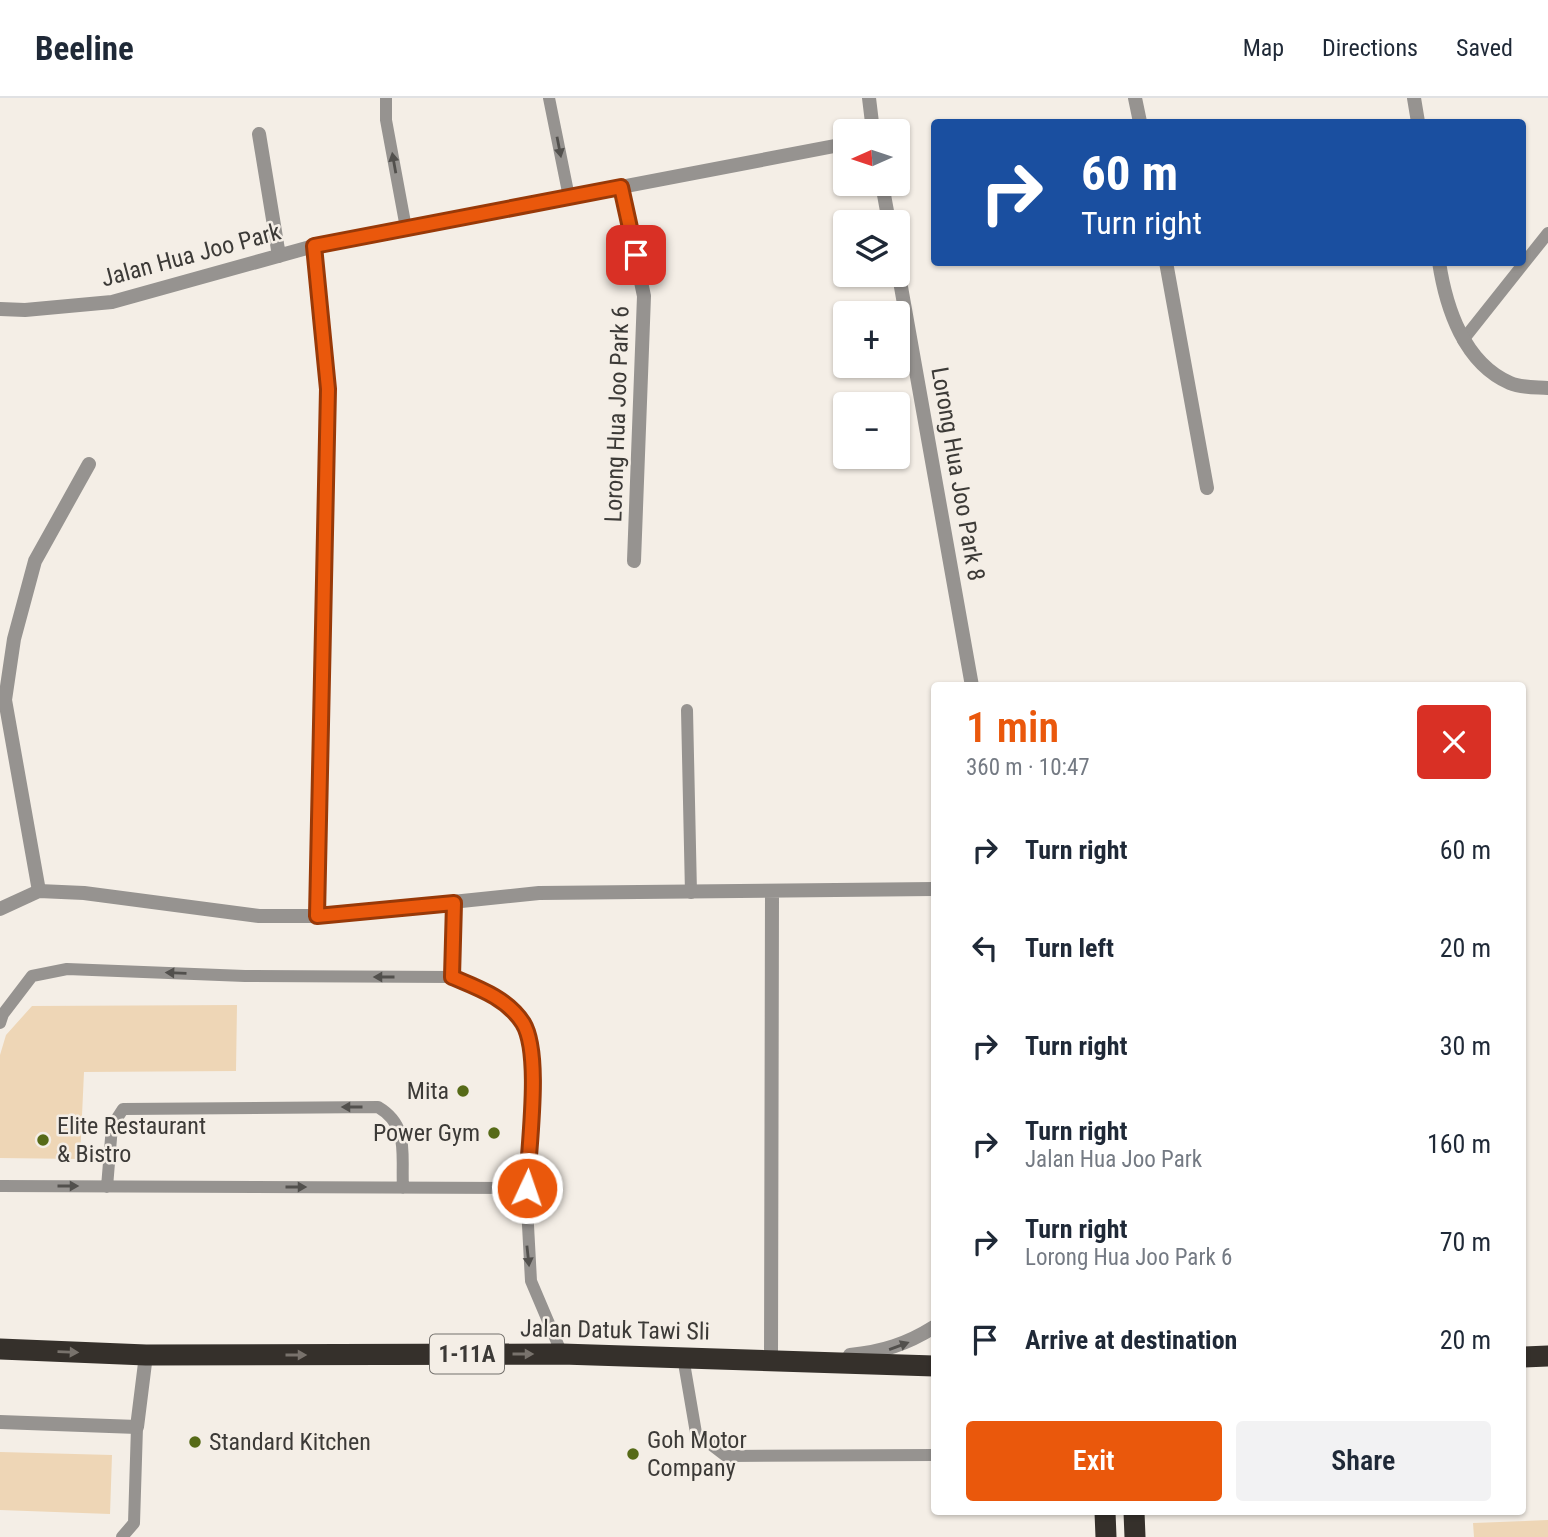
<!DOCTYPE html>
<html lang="en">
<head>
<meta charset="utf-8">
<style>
  :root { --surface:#fff; --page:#f2f2f3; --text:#1f2937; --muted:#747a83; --line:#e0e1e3; --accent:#ea580c }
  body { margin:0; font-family:"Roboto Condensed",sans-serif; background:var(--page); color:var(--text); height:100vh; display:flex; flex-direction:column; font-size:26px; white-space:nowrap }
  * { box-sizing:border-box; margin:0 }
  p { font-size:23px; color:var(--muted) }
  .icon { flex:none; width:38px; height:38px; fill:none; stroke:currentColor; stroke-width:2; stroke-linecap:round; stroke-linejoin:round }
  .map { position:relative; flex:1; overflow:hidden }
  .sheet { position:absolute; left:931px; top:584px; width:595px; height:833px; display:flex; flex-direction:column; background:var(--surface); border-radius:7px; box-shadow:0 2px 5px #0004 }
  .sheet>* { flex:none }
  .banner { position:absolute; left:931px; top:21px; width:595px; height:147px; border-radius:7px; box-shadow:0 2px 5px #0004; background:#1a4fa0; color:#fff; overflow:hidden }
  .needle { width:46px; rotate:267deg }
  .controls { position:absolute; left:833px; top:21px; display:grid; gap:14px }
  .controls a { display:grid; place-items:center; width:77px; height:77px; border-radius:7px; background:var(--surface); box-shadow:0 2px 5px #0004; font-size:35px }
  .pin { position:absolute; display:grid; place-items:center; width:60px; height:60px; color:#fff; margin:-30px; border-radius:14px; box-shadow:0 4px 10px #0006 }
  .me { position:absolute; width:77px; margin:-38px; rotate:3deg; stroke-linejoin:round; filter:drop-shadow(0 0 5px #0008) }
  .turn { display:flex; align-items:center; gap:24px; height:147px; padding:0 35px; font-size:32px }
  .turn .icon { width:91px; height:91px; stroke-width:2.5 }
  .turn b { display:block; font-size:49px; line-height:60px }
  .round { display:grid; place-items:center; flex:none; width:74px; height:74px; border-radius:7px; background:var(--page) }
  .summary { display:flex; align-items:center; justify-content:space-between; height:119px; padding:0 35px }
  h1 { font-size:42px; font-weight:600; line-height:52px; color:var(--accent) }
  .primary-button { display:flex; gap:14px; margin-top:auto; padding:14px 35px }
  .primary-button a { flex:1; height:80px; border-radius:7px; background:var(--accent); color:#fff; font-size:28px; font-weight:600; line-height:80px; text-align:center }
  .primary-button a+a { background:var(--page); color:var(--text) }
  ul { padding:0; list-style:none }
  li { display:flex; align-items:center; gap:21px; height:98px; padding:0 35px }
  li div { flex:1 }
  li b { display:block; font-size:26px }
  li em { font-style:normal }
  header { display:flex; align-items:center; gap:42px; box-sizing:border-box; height:98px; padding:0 35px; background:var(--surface); border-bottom:2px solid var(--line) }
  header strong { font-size:33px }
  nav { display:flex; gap:38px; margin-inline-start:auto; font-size:24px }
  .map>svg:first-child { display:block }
</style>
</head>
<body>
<header>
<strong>Beeline</strong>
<nav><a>Map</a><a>Directions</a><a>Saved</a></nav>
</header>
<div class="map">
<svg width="1548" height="1439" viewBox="0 0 1548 1439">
  <rect width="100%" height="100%" fill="#f4eee6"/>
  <!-- building -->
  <path fill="#eed6b6" d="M237,907L236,973L84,974L80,1061L0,1060V957L6,937L32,908Z
    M0,1354L112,1357L110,1416L0,1412Z
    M1548,1422V1439H1474L1473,1425Z"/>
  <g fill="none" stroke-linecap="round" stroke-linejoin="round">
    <!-- lane -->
    <path stroke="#969390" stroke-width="12" d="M386,0V22L406,130
      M549,0L569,99
      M1463,242L1548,135
      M687,612L691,795
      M454,805L452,879L495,897L523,925L533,962L526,1090L531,1183L562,1256
      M0,925L3,916L32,878L67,871L245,878L452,879
      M0,1088L526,1090
      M107,1089L112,1028L123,1011L378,1009C410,1028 401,1056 403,1090
      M683,1259L696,1335L726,1358L934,1357
      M122,1439L134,1425L137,1329"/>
    <!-- street -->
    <path stroke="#969390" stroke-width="14" d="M869,0L873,33
      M1135,0L1140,24
      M1414,0L1418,24
      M259,36L279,158
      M882,86L889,124
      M621,89L644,198L634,463
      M314,148L328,291L317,818
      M1166,164L1207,390
      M1439,164C1446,210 1464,265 1510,285C1521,290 1537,289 1548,290
      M898,172L972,588
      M0,211L25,212L112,204L314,148L845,46
      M39,793L5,602L14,541L35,463L89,366
      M0,811L39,793L84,795L259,818H317L539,795L934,791
      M850,1257C882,1254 907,1246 934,1229
      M771,1261L772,793
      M0,1324L137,1329L146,1257"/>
    <!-- highway -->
    <path stroke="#35302b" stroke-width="21" d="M0,1251L146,1257L562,1256L934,1268
      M1522,1259L1548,1258
      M1105,1414L1106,1439
      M1134,1414L1135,1439"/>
  </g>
  <!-- one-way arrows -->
  <defs><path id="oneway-solid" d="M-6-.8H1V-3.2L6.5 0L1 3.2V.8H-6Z" transform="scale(1.75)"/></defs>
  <g fill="#52504d">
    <use href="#oneway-solid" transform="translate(559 49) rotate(79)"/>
    <use href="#oneway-solid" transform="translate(394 65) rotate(-100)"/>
    <use href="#oneway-solid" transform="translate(176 875) rotate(-178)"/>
    <use href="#oneway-solid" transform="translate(384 879) rotate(-180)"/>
    <use href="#oneway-solid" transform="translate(352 1009) rotate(180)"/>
    <use href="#oneway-solid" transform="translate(68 1088)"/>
    <use href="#oneway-solid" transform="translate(296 1089)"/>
    <use href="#oneway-solid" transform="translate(528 1158) rotate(84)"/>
    <use href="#oneway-solid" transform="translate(899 1248) rotate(-20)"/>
  </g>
  <g fill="#78726c">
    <use href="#oneway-solid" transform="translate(68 1254) rotate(2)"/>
    <use href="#oneway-solid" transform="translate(523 1256)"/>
    <use href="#oneway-solid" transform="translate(296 1257)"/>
  </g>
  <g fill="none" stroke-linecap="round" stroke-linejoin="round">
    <defs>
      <path id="route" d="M527,1090C528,1051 542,956 523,925C507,900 478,890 452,879L454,805L317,818L328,291L314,148L621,89L636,157"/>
    </defs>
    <!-- route casing -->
    <use href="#route" stroke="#983908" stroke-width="18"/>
    <!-- route -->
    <use href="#route" stroke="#ea580c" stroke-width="12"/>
  </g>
  <!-- markers -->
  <g fill="#566a17" stroke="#f4eee6" stroke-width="2.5">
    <circle cx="463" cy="993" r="7"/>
    <circle cx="494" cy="1035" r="7"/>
    <circle cx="43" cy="1042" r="7"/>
    <circle cx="195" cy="1344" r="7"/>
    <circle cx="633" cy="1356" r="7"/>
  </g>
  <g text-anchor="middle" stroke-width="5" stroke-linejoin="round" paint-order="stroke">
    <!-- shield labels -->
    <rect fill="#f4eee6" stroke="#73706c" stroke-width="2" x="430" y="1236.5" width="74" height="39" rx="5"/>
    <g font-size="23" font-weight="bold" fill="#3c3a37">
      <text x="467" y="1264">1-11A</text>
    </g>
    <!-- street labels -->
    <g font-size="24" fill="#3c3a37" stroke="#f4eee6">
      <text transform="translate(191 157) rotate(-15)" y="8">Jalan Hua Joo Park</text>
      <text transform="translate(617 316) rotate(-88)" y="8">Lorong Hua Joo Park 6</text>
      <text transform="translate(958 376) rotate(80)" y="8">Lorong Hua Joo Park 8</text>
      <text transform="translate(615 1232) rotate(1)" y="8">Jalan Datuk Tawi Sli</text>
    </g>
    <!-- poi labels -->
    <g font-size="24" fill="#3c3a37" stroke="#f4eee6" text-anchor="start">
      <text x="449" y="1001" text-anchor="end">Mita</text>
      <text x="57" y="1036">Elite Restaurant<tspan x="57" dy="28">&amp; Bistro</tspan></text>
      <text x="480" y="1043" text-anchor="end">Power Gym</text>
      <text x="647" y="1350">Goh Motor<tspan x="647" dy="28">Company</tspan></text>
      <text x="209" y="1352">Standard Kitchen</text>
    </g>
  </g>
</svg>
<div class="controls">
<a><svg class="needle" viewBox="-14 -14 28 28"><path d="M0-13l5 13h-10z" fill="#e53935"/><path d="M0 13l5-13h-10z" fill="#747a83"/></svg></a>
<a><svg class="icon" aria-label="layers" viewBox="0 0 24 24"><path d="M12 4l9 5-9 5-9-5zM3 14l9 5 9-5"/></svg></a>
<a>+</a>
<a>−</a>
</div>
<div class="pin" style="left:636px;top:157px;background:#d93025"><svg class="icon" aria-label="arrive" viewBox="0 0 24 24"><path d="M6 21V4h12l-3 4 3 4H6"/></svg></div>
<svg class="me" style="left:527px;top:1090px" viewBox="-20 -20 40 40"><circle r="17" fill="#ea580c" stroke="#fff" stroke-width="3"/><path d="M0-11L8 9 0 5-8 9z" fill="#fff"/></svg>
<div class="banner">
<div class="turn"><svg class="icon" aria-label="right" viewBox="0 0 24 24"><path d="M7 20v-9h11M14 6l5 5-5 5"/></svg><div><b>60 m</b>Turn right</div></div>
</div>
<section class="sheet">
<div class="summary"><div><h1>1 min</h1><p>360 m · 10:47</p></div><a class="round" style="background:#d93025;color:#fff"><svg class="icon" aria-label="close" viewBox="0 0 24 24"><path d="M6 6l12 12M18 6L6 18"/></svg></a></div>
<ul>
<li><svg class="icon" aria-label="right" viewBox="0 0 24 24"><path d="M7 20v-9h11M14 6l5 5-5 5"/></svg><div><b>Turn right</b></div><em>60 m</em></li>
<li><svg class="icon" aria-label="left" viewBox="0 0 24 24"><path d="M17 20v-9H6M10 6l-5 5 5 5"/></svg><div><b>Turn left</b></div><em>20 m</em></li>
<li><svg class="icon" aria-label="right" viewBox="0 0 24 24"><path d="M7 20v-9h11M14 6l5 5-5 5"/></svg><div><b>Turn right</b></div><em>30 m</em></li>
<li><svg class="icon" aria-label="right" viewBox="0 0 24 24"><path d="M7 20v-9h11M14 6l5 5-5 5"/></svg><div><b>Turn right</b><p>Jalan Hua Joo Park</p></div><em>160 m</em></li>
<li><svg class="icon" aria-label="right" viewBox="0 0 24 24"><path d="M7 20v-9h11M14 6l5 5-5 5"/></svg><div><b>Turn right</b><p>Lorong Hua Joo Park 6</p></div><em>70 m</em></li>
<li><svg class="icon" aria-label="arrive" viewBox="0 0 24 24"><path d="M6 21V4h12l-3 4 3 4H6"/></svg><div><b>Arrive at destination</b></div><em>20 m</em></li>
</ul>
<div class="primary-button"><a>Exit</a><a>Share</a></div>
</section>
</div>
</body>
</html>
